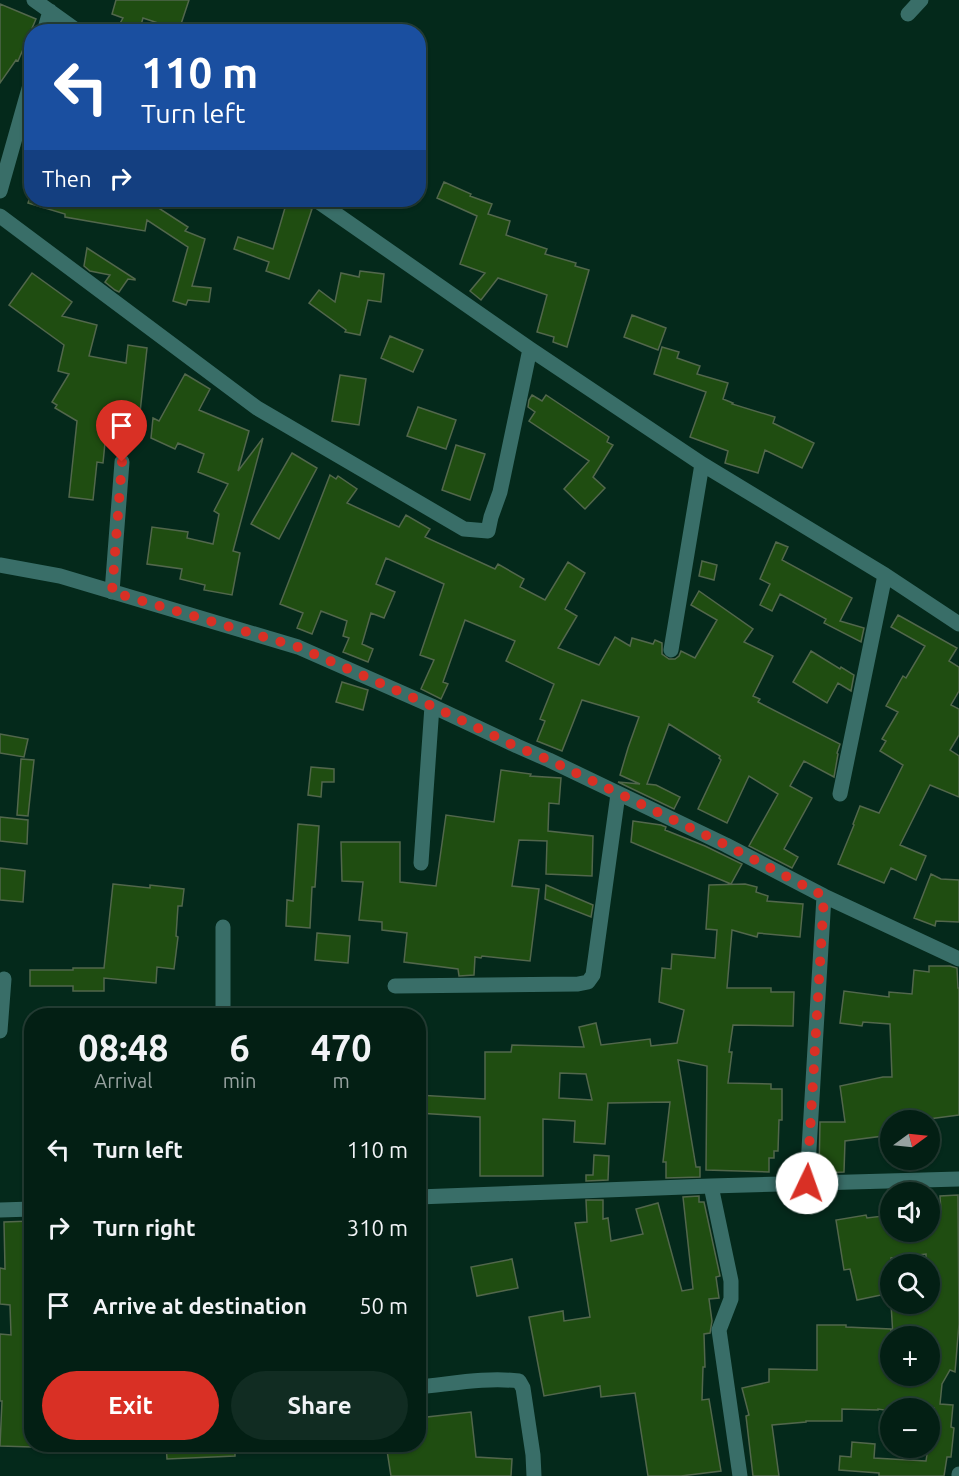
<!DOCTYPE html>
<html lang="en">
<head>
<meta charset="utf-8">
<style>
  :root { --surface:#031f14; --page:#112c22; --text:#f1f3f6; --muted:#97a2a0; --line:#243d34; --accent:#d93025 }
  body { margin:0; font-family:Ubuntu,sans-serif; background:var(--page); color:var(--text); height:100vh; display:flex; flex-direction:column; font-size:22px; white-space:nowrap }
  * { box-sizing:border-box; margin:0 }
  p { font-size:20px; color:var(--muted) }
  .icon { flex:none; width:33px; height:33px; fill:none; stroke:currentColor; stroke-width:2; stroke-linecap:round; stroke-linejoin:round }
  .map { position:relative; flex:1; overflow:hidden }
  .panel { position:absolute; left:24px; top:1008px; width:402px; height:444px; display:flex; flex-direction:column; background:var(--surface); border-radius:24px; box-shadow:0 2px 4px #0004,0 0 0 2px var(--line) }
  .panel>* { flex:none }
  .top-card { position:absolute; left:24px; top:24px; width:402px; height:183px; border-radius:24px; box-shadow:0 2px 4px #0004,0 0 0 2px var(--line); background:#1a4fa0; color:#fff; overflow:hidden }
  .needle { width:39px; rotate:75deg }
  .tools { position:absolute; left:880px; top:1110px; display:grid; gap:12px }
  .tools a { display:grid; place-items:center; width:60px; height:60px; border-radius:50%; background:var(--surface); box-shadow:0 2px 4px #0004,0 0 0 2px var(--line); font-size:30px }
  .pin { position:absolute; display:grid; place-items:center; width:51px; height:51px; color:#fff; margin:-62px -26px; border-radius:50% 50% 50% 0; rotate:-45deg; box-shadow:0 0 6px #0007 }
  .pin .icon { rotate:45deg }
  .me { position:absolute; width:66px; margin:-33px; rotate:3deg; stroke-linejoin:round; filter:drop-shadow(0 0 4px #0008) }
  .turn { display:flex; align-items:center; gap:21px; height:126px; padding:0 18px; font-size:27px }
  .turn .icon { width:78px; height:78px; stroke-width:2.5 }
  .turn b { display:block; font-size:42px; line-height:51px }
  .then { display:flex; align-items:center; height:57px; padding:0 18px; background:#0003; gap:12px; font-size:22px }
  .eta { display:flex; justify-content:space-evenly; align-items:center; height:102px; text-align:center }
  .eta b { font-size:36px; font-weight:700; line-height:42px }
  .primary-button { display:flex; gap:12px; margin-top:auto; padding:12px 18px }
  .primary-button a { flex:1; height:69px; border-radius:36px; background:var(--accent); color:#fff; font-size:24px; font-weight:700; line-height:69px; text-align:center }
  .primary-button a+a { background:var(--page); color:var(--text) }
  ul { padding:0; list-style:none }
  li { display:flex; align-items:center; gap:18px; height:78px; padding:0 18px }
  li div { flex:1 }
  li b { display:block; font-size:22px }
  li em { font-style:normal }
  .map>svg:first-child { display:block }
</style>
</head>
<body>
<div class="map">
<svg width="959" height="1476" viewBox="0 0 959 1476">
  <rect width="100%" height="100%" fill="#04291b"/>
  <!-- building -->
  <path fill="#1f4d11" stroke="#52674c" stroke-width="1.5" fill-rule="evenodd" d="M116,0H189L179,30L143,18L139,32H115L123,18L112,14Z
    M0,4L36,19L18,61L16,60L0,83Z
    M444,182L471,194L470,196L492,204L488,214L510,221L506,235L547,249L545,254L576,263L575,266L589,270L567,347L553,342L554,337L537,332L547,295L498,278L481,300L470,291L485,273L460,264L477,216L437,198Z
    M29,200H94L110,203L111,200H122L154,205L188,227L185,231L205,239L192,286L211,288L209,302L188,300L186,305L173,301L188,247L147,220L145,231L65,217V214L28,203Z
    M287,201L312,209L289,279L266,271L269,262L234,249L238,237L273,249Z
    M87,248L135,279V280L128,279L119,292L115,290L105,282L110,275L90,271L84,266Z
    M360,271L384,274L381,302L368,300L360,335L345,332L346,330L309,303L319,290L335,302L341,273L359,277Z
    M32,273L72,302L62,316L97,325L89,356L126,363L128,345L147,348L138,431L128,447L106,433L103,463L97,462L93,500L69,497L77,421L55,408L57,405L52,402L69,374L58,371L64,345L9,305Z
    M632,315L666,328L658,350L624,337Z
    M390,336L423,350L413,372L381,358Z
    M662,347L679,352L677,358L700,366L697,374L728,383L723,399L733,403L732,404L775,417L773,423L814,443L802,468L765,450L758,473L725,463L728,451L690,437L706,392L654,374Z
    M185,374L210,389L199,410L249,431L238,471L263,438L233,551L240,553L232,595L204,590L205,585L180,579L182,569L147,564L152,527L188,532L187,538L213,544L219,514L214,511L228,484L198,472L204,454L178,443L175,449L151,438L153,418L159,421Z
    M340,375L366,379L359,425L332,421Z
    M532,395L542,401L546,395L609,437L607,442L613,445L593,477L605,488L585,509L564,489L589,461L529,421L535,412L528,407L529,400Z
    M418,407L456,420L446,449L407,436Z
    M456,445L485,454L470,500L442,490Z
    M292,453L317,468L279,539L251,524Z
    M330,475L336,479L338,476L357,489L347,503L399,527L406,515L430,529L425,537L495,569L498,564L524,579L520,587L545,600L568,562L585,573L565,609L577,616L558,648L599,665L615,637L630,646L632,638L653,644L655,640L662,643V654L669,659H675L679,656L681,651L695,658L717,620L691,605L699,591L753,629L744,642L773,656L753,696L760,699L758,702L840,744L837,753L838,754L834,777L804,761L790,786L812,798L784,849L798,857L792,868L749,846L778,794L749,776L727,823L698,809L721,760L719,758L720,756L669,724L647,784L656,785L680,797L674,809L618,782L640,784L620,775L628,748L639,717L582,700L562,751L537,741L545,721L540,719L554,684L506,661L515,641L465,620L443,682L448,684L441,699L421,689L434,660L420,655L444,584L386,558L376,584L395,592L384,618L371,613L362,644L373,649L368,662L343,652L349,638L343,636L347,621L321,611L312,634L297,628L303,613L280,604Z
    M776,542L788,547L782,560L852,598L840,621L864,628L861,642L824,623L826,619L780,594L772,611L760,605L770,584L760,579Z
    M702,561L717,565L714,580L699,576Z
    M898,615L957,648L949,661L959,667V691L951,705L959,709V735L950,750L959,756V797L930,785L900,845L926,856L916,880L891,868L884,883L838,864L854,825L853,824L860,806L879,813L903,765L880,751L886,741L882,739L898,712L886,706L903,676L906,678L925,646L891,627Z
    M811,651L840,669L841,667L854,675L851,691L838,683L827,703L793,682Z
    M342,682L368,690L363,710L336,702Z
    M0,734L28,739L24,757L0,753Z
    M21,759L34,760L28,816L17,815Z
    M311,767L334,769V782H322L321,797L308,795Z
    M501,770L531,774L530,776L561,778L559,804L549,803L548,831L593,836L592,876L546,874L547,841L519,840L512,886L539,889L530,961L482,956L481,958L475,957L474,975L459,976L458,969L404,962L407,933L382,930V922L359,920L363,882L342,881L341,842H400V882L436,886L446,815L494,822Z
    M0,817L28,820L27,844L0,841Z
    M633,821L661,825L666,827L665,830L705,846L742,864L731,884L631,842Z
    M298,824L319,826L315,887H312L310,928L286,926L287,900L293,901Z
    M0,868L25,871L23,902L0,900Z
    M931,874L941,879L959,880V922L936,921L935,926L914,918Z
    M113,884L150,888V885L184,889L182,906H178L176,936L178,937L174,969L157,967L156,983L104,978V991H73V986H30V970H73V968H104Z
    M745,884L757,887L756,892L768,896L767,901L803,904L800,937L758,933L757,937L732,930L727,988H771V992H794L793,1026L733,1025L729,1052H732L728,1083L771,1084V1089H782V1120H779L778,1151H774V1158H769V1172L706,1170L707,1066L678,1060L696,1167H700V1177L666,1178V1162H663L670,1102L608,1103L605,1144L574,1142L575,1121L543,1119V1176H480V1117L418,1113V1095L485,1099V1052H511L512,1045L584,1047L579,1027L596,1023L601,1045L650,1039L651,1046L677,1043L684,1010L659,1002L662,968L671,969L672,954L715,958L717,930L706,929L709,885ZM560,1073L586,1074L592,1100L559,1098Z
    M546,885L593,905L591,917L545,899Z
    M317,933L350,936L348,963L315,960Z
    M929,966H950L957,968L958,988H959V1115L921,1120H891V1135L845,1141L844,1172L819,1173L820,1122H845L840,1086L883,1077H892L890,1024L863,1022L862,1026L840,1023L844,991L889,997V992L912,994L914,970L929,972Z
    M594,1155L609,1156L608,1180L586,1181V1175H593Z
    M958,1195L959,1324L955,1372L950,1370L942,1384L940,1404L953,1405L951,1427L954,1428L951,1457H947L944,1476H879V1473L839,1470L840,1456L851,1457L852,1442L875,1444L874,1458L926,1461L928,1448H930V1434L934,1408H891V1411L878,1409V1410L842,1409V1421H806V1422L772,1425L779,1476H753L746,1416L749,1415L742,1388L769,1382V1369L817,1370V1325H846V1327L891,1329V1376H930V1336H893L891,1304H930V1264H926V1254L891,1258V1293L857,1300L850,1269L844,1270L836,1220L866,1215L867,1218L891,1215V1232H930V1213L941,1212L940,1196Z
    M699,1196V1202H704L720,1276L716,1277L719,1298L709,1299L712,1321L710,1333L704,1334L705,1367H703L702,1400L709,1399L721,1471L681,1476H648L635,1393L601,1397L600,1386L544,1396L529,1317L563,1311L564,1321L590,1317L575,1223L587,1222L586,1200H603V1219L608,1218L611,1241L643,1234L636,1209L658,1203L682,1291L693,1289L683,1197Z
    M32,1221V1447L0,1446L2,1401H0V1334L11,1335L10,1305L0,1304V1268L5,1269L4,1222Z
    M512,1259L518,1288L477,1296L471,1267Z
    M471,1412L476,1457L512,1459L511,1476H391L386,1444H418V1418Z
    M166,1444H235V1456L167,1459Z"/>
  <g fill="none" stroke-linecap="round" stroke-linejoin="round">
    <!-- street -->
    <path stroke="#396e68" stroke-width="15" d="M34,0L79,32
      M908,14L921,0
      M44,32L50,11
      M0,191L32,78
      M316,200L530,349L702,464L885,575L959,624
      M0,216L257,408L464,529L488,531L491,517L500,492L530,349
      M0,565L60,576L298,647L432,706L517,746L549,760L726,845L824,896L959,959
      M112,592L122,462
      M671,650L702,464
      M840,794L885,575
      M421,863L432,706
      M223,927V1016
      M395,986L578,984L588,982L593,975L618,794
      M0,1031L4,979
      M807,1183L824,896
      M711,1186L731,1281V1299L719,1330L740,1476
      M418,1197L711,1186L959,1179
      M0,1210L32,1209
      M418,1387C451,1384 486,1377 519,1381L523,1388L533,1455L534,1476
      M959,1476V1474"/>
  </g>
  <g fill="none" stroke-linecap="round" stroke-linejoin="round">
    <!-- route -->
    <path stroke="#d93025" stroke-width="10" stroke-dasharray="0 18" d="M122,462L112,592L298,647L432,706L517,747L549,760L726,845L824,896L807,1183"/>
  </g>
</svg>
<div class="tools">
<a><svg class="needle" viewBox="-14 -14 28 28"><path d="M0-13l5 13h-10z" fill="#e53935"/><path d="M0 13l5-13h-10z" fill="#97a2a0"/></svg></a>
<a><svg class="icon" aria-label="sound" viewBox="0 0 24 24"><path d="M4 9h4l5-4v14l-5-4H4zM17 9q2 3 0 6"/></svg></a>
<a><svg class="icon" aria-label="search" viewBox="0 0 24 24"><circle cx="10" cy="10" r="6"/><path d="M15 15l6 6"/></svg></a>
<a>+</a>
<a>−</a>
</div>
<div class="pin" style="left:122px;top:462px;background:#d93025"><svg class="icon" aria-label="arrive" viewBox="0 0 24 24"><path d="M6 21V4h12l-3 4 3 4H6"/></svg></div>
<svg class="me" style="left:807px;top:1183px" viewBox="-20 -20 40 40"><circle r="19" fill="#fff"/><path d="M0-13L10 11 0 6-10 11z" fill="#d93025"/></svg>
<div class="top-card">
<div class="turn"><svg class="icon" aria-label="left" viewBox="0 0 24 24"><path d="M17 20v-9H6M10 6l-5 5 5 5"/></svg><div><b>110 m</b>Turn left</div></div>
<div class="then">Then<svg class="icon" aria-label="right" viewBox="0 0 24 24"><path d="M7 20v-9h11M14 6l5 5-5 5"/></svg></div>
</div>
<section class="panel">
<div class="eta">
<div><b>08:48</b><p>Arrival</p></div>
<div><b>6</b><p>min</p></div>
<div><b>470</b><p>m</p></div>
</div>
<ul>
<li><svg class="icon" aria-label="left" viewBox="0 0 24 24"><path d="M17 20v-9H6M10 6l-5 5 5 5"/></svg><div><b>Turn left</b></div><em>110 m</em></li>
<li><svg class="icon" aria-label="right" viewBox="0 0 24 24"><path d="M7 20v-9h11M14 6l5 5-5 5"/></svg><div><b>Turn right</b></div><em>310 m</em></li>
<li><svg class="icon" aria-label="arrive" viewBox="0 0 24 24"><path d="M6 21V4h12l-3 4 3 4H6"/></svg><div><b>Arrive at destination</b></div><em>50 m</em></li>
</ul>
<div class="primary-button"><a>Exit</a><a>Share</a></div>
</section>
</div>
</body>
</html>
